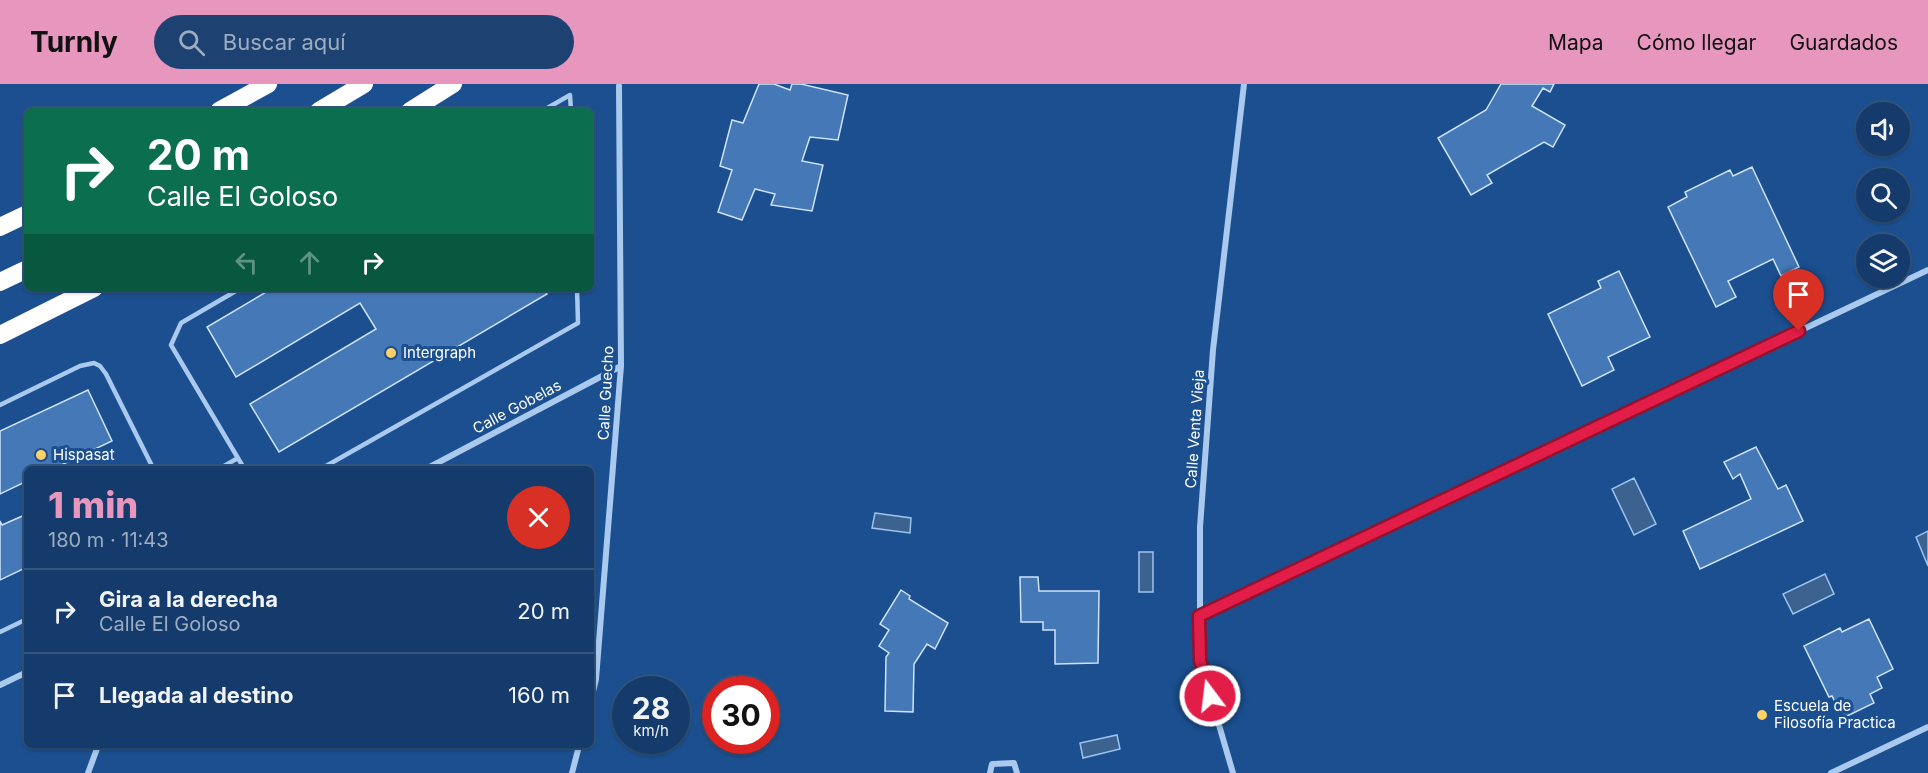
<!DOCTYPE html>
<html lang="es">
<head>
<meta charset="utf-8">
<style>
  :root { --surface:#143b6b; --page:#1d4271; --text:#f1f3f6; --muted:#9dadc1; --line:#33557e; --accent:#e797bd }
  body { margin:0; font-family:Inter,sans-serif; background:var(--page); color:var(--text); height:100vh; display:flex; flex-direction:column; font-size:22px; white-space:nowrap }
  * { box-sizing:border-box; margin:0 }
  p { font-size:20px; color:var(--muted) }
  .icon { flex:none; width:33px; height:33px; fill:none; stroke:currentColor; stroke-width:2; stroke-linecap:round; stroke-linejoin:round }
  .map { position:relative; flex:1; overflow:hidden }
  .details { position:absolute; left:24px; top:382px; width:570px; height:282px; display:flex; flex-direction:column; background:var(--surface); border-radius:9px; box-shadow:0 2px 4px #0004,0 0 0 2px var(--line) }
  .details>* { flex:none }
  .guide { position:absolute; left:24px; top:24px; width:570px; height:183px; border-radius:9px; box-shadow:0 2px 4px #0004,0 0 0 2px var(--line); background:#0b6e4f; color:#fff; overflow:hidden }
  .fabs { position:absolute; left:1856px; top:18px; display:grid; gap:12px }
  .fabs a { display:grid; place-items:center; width:54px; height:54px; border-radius:50%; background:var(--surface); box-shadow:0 2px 4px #0004,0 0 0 2px var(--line); font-size:30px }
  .speed { position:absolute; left:612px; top:592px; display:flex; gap:12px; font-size:30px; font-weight:700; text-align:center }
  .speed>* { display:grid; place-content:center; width:78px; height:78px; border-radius:50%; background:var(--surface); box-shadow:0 2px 4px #0004,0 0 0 2px var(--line); line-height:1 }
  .speed small { font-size:15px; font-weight:400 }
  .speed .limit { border:9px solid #d22; background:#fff; color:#111 }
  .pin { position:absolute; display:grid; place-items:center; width:51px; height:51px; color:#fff; margin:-62px -26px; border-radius:50% 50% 50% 0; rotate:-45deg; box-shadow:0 0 6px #0007 }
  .pin .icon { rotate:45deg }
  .me { position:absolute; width:66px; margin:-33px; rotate:345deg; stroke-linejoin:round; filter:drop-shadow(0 0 4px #0008) }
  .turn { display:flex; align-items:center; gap:21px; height:126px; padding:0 24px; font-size:27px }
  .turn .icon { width:78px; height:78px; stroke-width:2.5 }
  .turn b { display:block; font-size:42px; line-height:51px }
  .lanes { display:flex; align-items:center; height:57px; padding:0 24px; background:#0003; justify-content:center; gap:30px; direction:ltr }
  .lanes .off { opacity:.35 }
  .round { display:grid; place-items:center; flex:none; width:63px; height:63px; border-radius:32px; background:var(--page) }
  .overview { display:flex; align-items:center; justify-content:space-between; height:102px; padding:0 24px }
  h1 { font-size:36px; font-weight:800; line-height:45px; color:var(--accent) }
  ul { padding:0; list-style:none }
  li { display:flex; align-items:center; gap:18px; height:84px; padding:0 24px; border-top:2px solid var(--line) }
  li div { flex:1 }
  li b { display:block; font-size:22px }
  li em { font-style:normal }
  header { display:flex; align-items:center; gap:36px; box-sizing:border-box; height:84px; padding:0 30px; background:var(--accent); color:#111 }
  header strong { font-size:28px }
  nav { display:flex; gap:33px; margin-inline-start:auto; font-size:21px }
  .search { width:420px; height:54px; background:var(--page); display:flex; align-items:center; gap:15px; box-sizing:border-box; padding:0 21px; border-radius:33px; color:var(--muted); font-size:22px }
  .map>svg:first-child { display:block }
</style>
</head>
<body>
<header>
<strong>Turnly</strong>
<div class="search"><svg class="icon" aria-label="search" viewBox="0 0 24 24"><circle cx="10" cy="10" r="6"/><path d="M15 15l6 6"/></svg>Buscar aquí</div>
<nav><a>Mapa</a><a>Cómo llegar</a><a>Guardados</a></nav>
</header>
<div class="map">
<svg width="1928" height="689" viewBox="0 0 1928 689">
  <rect width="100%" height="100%" fill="#1b4f8f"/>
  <!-- water -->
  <path fill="#3c6290" stroke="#9cc4f0" stroke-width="1.5" d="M1634,394L1656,440L1634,451L1612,405Z
    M875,429L911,434L910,449L872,444Z
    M1928,447V482L1916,453Z
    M1139,468H1153V508H1139Z
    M1825,490L1834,510L1793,530L1783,510Z
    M1117,651L1120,665L1083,674L1080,659Z"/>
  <!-- building -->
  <path fill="#4478b7" stroke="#cfe3fa" stroke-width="1.5" d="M759,0H774L790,6L792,0H801L848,11L838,56L810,53L802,77L823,81L812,127L771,121L775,110L755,105L742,136L718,128L732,86L720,82L732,36L743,39Z
    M1501,0H1554L1550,8L1543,4L1532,22L1565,41L1553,63L1544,58L1487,91L1492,99L1471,111L1438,54L1486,26Z
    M1752,83L1799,183L1781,192L1773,175L1728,197L1736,213L1716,223L1668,123L1687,113L1685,108L1730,86L1733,92Z
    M1619,187L1650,253L1608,273L1614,286L1582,302L1548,230L1601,204L1598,197Z
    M273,204H543L547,210L279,368L250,320L376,245L360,219L236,293L207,243Z
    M88,306L112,357L51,386H27V397L0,410V347Z
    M1756,363L1778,405L1786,401L1803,437L1700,485L1683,447L1751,415L1740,390L1733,395L1724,378Z
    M27,430V489L25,484L0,496V437L2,441Z
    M1020,493H1038L1039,507H1099L1098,579L1055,580V546H1043V538H1021Z
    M901,506L910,512L909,515L948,539L935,565L927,560L914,580L913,628L885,627L886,573L889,569L879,562L889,546L880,540Z
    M1869,535L1893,585L1877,593L1882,604L1870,610L1874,619L1843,634L1832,612L1829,613L1804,562L1840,544L1842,548Z"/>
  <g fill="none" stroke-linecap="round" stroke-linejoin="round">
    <!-- lane -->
    <path stroke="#a9c9ee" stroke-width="4.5" d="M542,27L570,11L571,27
      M241,204L181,239L171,261L245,386
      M0,321L80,282L94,279L100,282L106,290L154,386
      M217,386L238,374
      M319,386L578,239L577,204
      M0,548L27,535"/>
    <!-- street -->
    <path stroke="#a9c9ee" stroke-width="6" d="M424,386L621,282
      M1199,532L1928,186
      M0,601L27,588
      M591,616L596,595L621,282L619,2
      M88,689L98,662
      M572,689L579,662
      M990,689L992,680L1014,679L1017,689
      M1233,689L1200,576V443L1213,266L1244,0
      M1831,689L1928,643"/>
    <!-- highway -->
    <path stroke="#fff" stroke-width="18" d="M219,27L268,0
      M319,27L364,0
      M410,27L453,0
      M0,143L27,130
      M0,198L27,185
      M0,251L94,204"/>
  </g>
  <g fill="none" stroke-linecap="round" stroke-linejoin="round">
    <defs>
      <path id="route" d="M1210,612L1200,576L1199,532L1799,247"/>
    </defs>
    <!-- route casing -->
    <use href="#route" stroke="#92132f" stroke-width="15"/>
    <!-- route -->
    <use href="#route" stroke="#e11d48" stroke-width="10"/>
  </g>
  <!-- markers -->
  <g fill="#ffd166" stroke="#1b4f8f" stroke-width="2">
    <circle cx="391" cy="269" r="6"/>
    <circle cx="41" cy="371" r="6"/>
    <circle cx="1762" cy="631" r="6"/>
  </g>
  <g text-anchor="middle" stroke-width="6" stroke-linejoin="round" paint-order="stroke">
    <!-- poi labels -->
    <g font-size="15" fill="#fff" stroke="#1b4f8f" text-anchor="start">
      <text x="403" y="274">Intergraph</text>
      <text x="53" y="376">Hispasat</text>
      <text x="1774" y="627">Escuela de<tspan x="1774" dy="17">Filosofía Practica</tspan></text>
    </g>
    <!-- street labels -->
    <g font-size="15" fill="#fff" stroke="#1b4f8f">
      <text transform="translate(606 309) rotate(-87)" y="5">Calle Guecho</text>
      <text transform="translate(517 323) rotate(-28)" y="5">Calle Gobelas</text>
      <text transform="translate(1195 345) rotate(-86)" y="5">Calle Venta Vieja</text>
    </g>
  </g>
</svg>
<div class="fabs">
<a><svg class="icon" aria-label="sound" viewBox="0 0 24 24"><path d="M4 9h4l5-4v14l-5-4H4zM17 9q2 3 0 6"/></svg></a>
<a><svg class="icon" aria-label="search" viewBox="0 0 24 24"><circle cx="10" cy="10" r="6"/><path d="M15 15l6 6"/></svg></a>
<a><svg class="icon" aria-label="layers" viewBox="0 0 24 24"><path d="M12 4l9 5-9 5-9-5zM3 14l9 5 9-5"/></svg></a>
</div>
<div class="speed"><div>28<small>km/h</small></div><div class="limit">30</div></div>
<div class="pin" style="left:1799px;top:247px;background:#d93025"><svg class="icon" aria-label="arrive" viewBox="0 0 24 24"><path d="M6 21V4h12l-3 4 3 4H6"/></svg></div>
<svg class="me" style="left:1210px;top:612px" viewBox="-20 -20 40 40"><circle r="17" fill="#e11d48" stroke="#fff" stroke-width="3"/><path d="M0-11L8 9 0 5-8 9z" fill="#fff"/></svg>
<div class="guide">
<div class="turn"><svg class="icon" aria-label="right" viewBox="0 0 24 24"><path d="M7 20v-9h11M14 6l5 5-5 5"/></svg><div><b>20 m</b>Calle El Goloso</div></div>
<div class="lanes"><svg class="icon off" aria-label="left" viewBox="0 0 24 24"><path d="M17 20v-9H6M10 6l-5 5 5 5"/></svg><svg class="icon off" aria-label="ahead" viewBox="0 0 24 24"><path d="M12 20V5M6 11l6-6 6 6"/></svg><svg class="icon" aria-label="right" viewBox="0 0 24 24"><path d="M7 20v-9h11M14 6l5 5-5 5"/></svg></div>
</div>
<section class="details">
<div class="overview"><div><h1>1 min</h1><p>180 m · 11:43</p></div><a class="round" style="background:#d93025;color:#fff"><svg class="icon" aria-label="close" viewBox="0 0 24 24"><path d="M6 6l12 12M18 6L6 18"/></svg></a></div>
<ul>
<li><svg class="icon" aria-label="right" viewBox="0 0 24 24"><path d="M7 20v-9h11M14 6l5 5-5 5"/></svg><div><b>Gira a la derecha</b><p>Calle El Goloso</p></div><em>20 m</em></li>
<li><svg class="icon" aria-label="arrive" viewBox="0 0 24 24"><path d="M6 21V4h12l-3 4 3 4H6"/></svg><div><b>Llegada al destino</b></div><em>160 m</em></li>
</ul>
</section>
</div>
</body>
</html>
